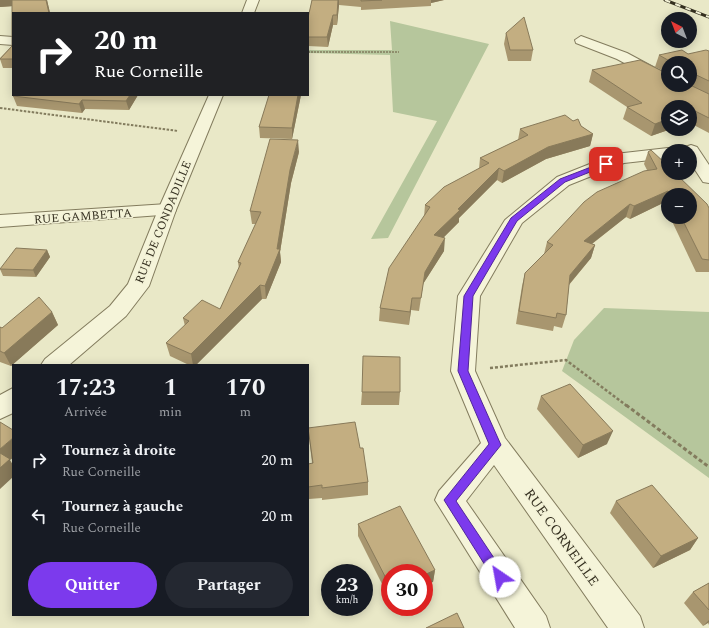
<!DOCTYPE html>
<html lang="fr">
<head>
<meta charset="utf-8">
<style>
  :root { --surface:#171b24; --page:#242831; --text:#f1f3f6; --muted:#9ea1a6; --accent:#7c3aed }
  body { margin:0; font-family:Spectral,serif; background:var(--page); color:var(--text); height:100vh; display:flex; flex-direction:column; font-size:15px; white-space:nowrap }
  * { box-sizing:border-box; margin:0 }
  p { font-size:13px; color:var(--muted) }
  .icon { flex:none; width:22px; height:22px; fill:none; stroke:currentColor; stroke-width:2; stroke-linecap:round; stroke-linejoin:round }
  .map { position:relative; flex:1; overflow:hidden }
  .sheet { position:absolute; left:12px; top:364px; width:297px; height:252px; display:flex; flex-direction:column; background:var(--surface); border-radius:0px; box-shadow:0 2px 10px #0003 }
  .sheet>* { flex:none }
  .banner { position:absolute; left:12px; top:12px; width:297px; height:84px; border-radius:0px; box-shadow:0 2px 10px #0003; background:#202124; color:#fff; overflow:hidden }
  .needle { width:26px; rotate:318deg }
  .controls { position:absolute; left:661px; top:12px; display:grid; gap:8px }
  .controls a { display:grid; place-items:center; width:36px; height:36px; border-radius:50%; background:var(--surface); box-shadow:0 2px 10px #0003; font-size:20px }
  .speed { position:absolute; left:321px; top:564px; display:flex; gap:8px; font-size:20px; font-weight:700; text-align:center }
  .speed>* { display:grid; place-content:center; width:52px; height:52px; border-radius:50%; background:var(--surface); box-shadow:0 2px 10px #0003; line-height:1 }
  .speed small { font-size:10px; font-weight:400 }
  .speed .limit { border:6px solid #d22; background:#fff; color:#111 }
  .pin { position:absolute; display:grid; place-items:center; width:34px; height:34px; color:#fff; margin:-17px; border-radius:8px; box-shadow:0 2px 6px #0006 }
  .me { position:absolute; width:44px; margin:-22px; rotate:327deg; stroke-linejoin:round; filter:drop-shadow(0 0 3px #0008) }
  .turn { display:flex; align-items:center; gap:14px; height:84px; padding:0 16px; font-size:18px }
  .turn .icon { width:52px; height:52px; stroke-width:2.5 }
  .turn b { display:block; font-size:28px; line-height:34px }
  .eta { display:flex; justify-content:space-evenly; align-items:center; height:68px; text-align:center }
  .eta b { font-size:24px; font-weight:700; line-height:28px }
  .action { display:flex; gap:8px; margin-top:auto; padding:8px 16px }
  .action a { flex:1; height:46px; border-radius:24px; background:var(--accent); color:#fff; font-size:16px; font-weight:700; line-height:46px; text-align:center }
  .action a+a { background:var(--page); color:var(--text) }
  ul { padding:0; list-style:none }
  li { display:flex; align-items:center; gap:12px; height:56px; padding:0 16px }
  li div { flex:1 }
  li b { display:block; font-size:15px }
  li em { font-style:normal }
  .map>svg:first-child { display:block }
</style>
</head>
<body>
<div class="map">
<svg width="709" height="628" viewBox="0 0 709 628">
  <rect width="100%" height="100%" fill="#e9e8c7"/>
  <!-- green -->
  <path fill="#b6c69c" d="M390,21L489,44L388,238L371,239L437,121L393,112L390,55L308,53V50H392Z
    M604,308L709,312V478L562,371L574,340Z"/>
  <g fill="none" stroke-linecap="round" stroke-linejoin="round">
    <defs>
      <path id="minor" d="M0,36L13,37V45L0,44Z
        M581,36L627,53L668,75L669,85L663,84L617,59L576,43L575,40Z
        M691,145L697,147L709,165V183L703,182L690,162V151L683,150L685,147Z
        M668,148L675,151H668V158L624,163L569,185L522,223L480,296L475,371L505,438L640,616L644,628H608L494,465L466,501L546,616L550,628H515L435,500L439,491L481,443L451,371L458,296L505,220L557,177L615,154Z
        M167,204L174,206L176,210L174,214L0,227V215Z"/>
      <path id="tertiary" d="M247,0H259L254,13H242Z
        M209,95H223L176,210L149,286L126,316L69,365H41L45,359L110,306L128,284L158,210Z
        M13,388V413L0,419V395Z"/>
    </defs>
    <!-- minor casing -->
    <use href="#minor" stroke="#837c5e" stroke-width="2"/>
    <!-- tertiary casing -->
    <use href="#tertiary" stroke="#837c5e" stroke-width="2"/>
    <!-- path-far3 -->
    <path stroke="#837c5e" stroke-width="1.5" stroke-dasharray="2 1" stroke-linecap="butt" d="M308,52H399"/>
    <!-- path-far2 -->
    <path stroke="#837c5e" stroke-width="2" stroke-dasharray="2.5 1.5" stroke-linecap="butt" d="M0,108L178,131"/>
    <!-- path-far1 -->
    <path stroke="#837c5e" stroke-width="2.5" stroke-dasharray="3 2" stroke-linecap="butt" d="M490,368L566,360L627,406"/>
    <!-- path -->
    <path stroke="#837c5e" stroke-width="3" stroke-dasharray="4 2.5" stroke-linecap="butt" d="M626,405L709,467"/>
    <!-- minor -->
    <use href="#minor" fill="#f5f4d9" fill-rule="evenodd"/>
    <!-- tertiary -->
    <use href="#tertiary" fill="#f5f4d9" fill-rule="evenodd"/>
    <defs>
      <path id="rail" d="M665,0L709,17"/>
    </defs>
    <!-- rail casing -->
    <use href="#rail" stroke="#353020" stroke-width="3"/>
    <!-- rail -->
    <use href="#rail" stroke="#f2f1d6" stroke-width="2" stroke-dasharray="5.5" stroke-linecap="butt"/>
  </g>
  <!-- wall -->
  <path fill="#a8966f" d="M0,0H47L50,13H13V68H3L0,59V58L12,46V6L0,7Z
    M312,0H444L431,3V6L361,10V7L339,5L337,25H333L328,47L308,46V18Z
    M506,33L533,50L531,61H508L504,44Z
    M709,51V133L690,123L668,129H671L651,136L623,119L627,107L589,82L592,70L690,85V63H668V73L655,67L659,55L688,54Z
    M15,95H138L129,110L85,109L82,113L17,106L13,96Z
    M269,95H301L292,139L260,138L259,127L269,97Z
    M581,126L593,134L590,146L546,159L502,183L497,180L459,218V222L443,238L444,251L423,284L419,311L411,310L409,325L379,321L380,308L424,217L425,205L479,169L480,158L518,140L520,129Z
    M299,152L291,183L280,252L281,262L266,299H262L196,365H189L170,356L166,343L185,326L183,318L220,309L239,269L238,262L256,224H252L250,211Z
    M648,152L709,208V272H696L670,217H690V195H668V214L663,203L630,219L626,217L592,244L595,245L591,258L569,285L566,315L562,328L554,326L553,331L516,324L522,286L525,273L544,254L547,242L647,170L644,164Z
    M47,250L50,257L36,277L3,276L0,269Z
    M52,312L58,325L11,366L0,362V327L2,328Z
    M362,392H400L399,405H361Z
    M541,396L607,444L578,458L537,409Z
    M308,428L360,448L368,482V495L322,500V498L309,499L308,485L312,463Z
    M616,501L698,538L690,550L653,568L610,513Z
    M358,524L435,570L433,582L390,573V600L358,536Z
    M709,583V625L708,623L703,626L684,603L693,592Z"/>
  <!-- shaded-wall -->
  <path fill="#887a5a" d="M0,0H13L15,6L0,7Z
    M46,0H47L50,13H49Z
    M338,0H339V5L337,25V15Z
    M431,0H444L431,3Z
    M333,15V25L328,47L327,37Z
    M130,95H138L129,110L126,101Z
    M298,95H301L292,139V128Z
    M82,100L85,109L82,113L79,104Z
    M695,111L690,123V112Z
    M668,119V129H671L651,136L655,124Z
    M593,134L590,146L546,159L502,183L504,171L548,147Z
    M298,140L299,152L291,183L280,252L281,262L266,299L265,286L277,249L290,170Z
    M499,168L497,180L459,218V222L433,248L434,235L458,209Z
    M668,191L663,203L630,219L634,206Z
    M630,204L626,217L580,253L584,241Z
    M445,238L444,251L423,284L419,311L425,272Z
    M595,245L591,258L566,288L570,275Z
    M47,250L50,257L36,277L33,270Z
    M260,285L262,299L196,365H193L191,354Z
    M412,298L411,310L409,325L410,312Z
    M52,312L58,325L11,366L4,353Z
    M613,431L607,444L578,458L583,445Z
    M13,438V458L10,460L13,465V477L0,489V449Z
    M698,538L690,550L653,568L661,556Z
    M435,570L433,582L424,586V575Z
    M709,620V622L703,626Z"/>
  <!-- building -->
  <path fill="#c3ae81" stroke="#887a5a" d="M12,0H46L49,13H13V59H0L12,46Z
    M312,0H338L337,15H333L327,37H308V18Z
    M361,0H382L361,1Z
    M524,17L533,50H510L506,33Z
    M682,50L688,54L706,50L709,51V81L690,72V63H673L659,55Z
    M640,60L668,74V85H690L709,94V118L695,111L690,112V107H668V119L655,124L627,107L642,103L592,70Z
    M15,95H130L126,101L82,100L79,104L13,96Z
    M269,95H298L292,128L259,127Z
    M565,115L573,121L578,119L581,126L593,134L548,147L504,171L499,168L458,209L460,210L434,235L445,238L425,272L421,298H412L410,312L380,308L389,268L430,207L425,205L444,187L489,163L480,158L528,135L520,129Z
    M270,139L298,140L290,170L277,249H280L265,286L260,285L191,354L166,343L189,321L183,318L202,300L220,309L241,263L238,262L261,212L250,211Z
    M651,150L668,166V173H675L707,204L709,208V260L702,259L681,217H690V195H670L668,191L634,206L630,204L584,241L595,245L570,275L566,315L557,313L556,318L519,311L525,273L553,245L547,242L584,202L597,192L644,171L657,169L648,152Z
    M16,248L47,250L33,270L0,269Z
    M39,297L52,312L4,353L0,351V327L2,328Z
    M363,356L400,357V392H362Z
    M570,384L613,431L583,445L541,396Z
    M0,422L13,430V438L0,449Z
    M355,422L360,448H363L368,482L322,488V485L308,487V464L313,463L308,428Z
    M0,453L10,459L0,468Z
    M652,485L698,538L661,556L616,501Z
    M400,506L435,570L424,575V573H390V586L358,524Z
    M709,583V610L693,592Z
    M457,613L464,628H426Z"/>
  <!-- route -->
  <path fill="#7c3aed" stroke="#51269a" d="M604,162L610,164L565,182L517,221L473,296L468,371L501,445L456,501L504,573L506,577L504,581L500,583L495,581L444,500L489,444L458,371L464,296L511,218L560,179Z"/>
  <g text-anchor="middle" stroke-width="3" stroke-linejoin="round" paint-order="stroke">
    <!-- street labels -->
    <g font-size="12" fill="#353020" stroke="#f2f1d6">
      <text transform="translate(83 216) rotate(-4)" y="4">RUE GAMBETTA</text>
      <text transform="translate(163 222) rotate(-68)" y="4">RUE DE CONDADILLE</text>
    </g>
    <!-- near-street labels -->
    <g font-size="14" fill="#353020" stroke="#f2f1d6">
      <text transform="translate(562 537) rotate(54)" y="5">RUE CORNEILLE</text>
    </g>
  </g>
</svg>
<div class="controls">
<a><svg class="needle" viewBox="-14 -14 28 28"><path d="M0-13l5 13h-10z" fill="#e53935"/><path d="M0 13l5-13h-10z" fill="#9ea1a6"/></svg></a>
<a><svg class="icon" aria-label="search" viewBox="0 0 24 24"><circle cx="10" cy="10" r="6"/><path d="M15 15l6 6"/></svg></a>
<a><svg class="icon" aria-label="layers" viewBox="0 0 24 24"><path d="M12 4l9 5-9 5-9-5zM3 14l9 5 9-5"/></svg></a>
<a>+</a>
<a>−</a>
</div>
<div class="speed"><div>23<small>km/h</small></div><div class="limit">30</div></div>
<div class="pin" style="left:606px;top:164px;background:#d93025"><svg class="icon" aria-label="arrive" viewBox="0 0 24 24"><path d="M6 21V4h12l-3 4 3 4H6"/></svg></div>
<svg class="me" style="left:500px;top:577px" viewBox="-20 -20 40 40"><circle r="19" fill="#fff"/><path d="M0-13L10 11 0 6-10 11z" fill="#7c3aed"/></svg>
<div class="banner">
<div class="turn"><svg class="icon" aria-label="right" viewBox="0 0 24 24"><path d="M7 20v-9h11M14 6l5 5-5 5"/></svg><div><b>20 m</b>Rue Corneille</div></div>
</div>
<section class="sheet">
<div class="eta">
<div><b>17:23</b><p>Arrivée</p></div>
<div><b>1</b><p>min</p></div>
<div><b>170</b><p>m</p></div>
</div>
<ul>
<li><svg class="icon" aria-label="right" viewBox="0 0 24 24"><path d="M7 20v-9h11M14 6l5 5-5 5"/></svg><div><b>Tournez à droite</b><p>Rue Corneille</p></div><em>20 m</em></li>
<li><svg class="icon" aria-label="left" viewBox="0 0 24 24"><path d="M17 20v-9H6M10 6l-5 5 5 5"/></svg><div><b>Tournez à gauche</b><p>Rue Corneille</p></div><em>20 m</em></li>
</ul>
<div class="action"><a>Quitter</a><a>Partager</a></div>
</section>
</div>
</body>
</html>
